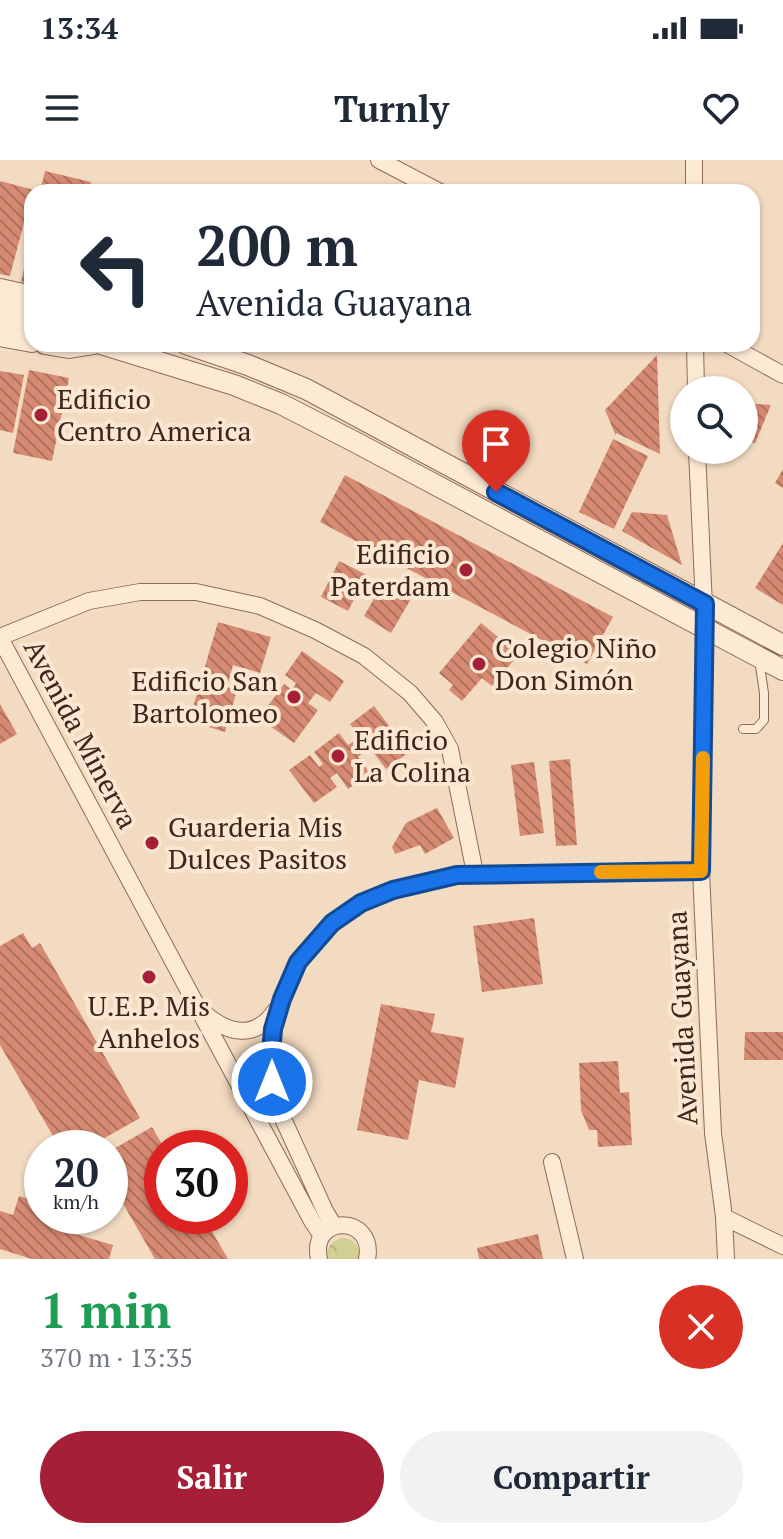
<!DOCTYPE html>
<html lang="es">
<head>
<meta charset="utf-8">
<style>
  :root { --surface:#fff; --page:#f2f2f3; --text:#1f2937; --muted:#747a83; --accent:#a51f37 }
  body { margin:0; font-family:"PT Serif",serif; background:var(--page); color:var(--text); height:100vh; display:flex; flex-direction:column; font-size:30px; white-space:nowrap }
  * { box-sizing:border-box; margin:0 }
  p { font-size:26px; color:var(--muted) }
  .icon { flex:none; width:44px; height:44px; fill:none; stroke:currentColor; stroke-width:2; stroke-linecap:round; stroke-linejoin:round }
  .map { position:relative; height:1099px; overflow:hidden }
  .panel { display:flex; flex-direction:column; background:var(--surface); flex:1 }
  .panel>* { flex:none }
  .guide { position:absolute; left:24px; top:24px; width:736px; height:168px; border-radius:24px; box-shadow:0 2px 6px #0004; background:#fff; color:var(--text); overflow:hidden }
  .tools { position:absolute; left:670px; top:216px; display:grid; gap:16px }
  .tools a { display:grid; place-items:center; width:88px; height:88px; border-radius:50%; background:var(--surface); box-shadow:0 2px 6px #0004; font-size:40px }
  .speed { position:absolute; left:24px; top:970px; display:flex; gap:16px; font-size:40px; font-weight:700; text-align:center }
  .speed>* { display:grid; place-content:center; width:104px; height:104px; border-radius:50%; background:var(--surface); box-shadow:0 2px 6px #0004; line-height:1 }
  .speed small { font-size:20px; font-weight:400 }
  .speed .limit { border:12px solid #d22; background:#fff; color:#111 }
  .pin { position:absolute; display:grid; place-items:center; width:68px; height:68px; color:#fff; margin:-82px -34px; border-radius:50% 50% 50% 0; rotate:-45deg; box-shadow:0 0 8px #0007 }
  .pin .icon { rotate:45deg }
  .me { position:absolute; width:88px; margin:-44px; rotate:0deg; stroke-linejoin:round; filter:drop-shadow(0 0 6px #0008) }
  .turn { display:flex; align-items:center; gap:28px; height:168px; padding:0 40px; font-size:36px }
  .turn .icon { width:104px; height:104px; stroke-width:2.5 }
  .turn b { display:block; font-size:56px; line-height:68px }
  .round { display:grid; place-items:center; flex:none; width:84px; height:84px; border-radius:42px; background:var(--page) }
  .headline { display:flex; align-items:center; justify-content:space-between; height:136px; padding:0 40px }
  h1 { font-size:48px; font-weight:600; line-height:60px; color:#1e9e55 }
  .button { display:flex; gap:16px; margin-top:auto; padding:16px 40px }
  .button a { flex:1; height:92px; border-radius:48px; background:var(--accent); color:#fff; font-size:32px; font-weight:600; line-height:92px; text-align:center }
  .button a+a { background:var(--page); color:var(--text) }
  .status { display:flex; justify-content:space-between; align-items:center; height:56px; padding:0 40px; background:var(--surface); direction:ltr }
  .status svg { height:22px; fill:currentColor }
  header { display:flex; justify-content:space-between; align-items:center; height:104px; padding:0 40px; background:var(--surface); font-size:36px; font-weight:600 }
  .map>svg:first-child { display:block }
</style>
</head>
<body>
<div class="status"><b>13:34</b><svg viewBox="0 0 49 12"><path d="M0 12V9h3v3zM5 12V6h3v6zM10 12V3h3v9zM15 12V0h3v12zM26 1h20v11H26zM47 4h2v5h-2z"/></svg></div>
<header><svg class="icon" aria-label="menu" viewBox="0 0 24 24"><path d="M4 6h16M4 12h16M4 18h16"/></svg>Turnly<svg class="icon" aria-label="heart" viewBox="0 0 24 24"><path d="M12 20l-8-8c-3-5 5-10 8-4 3-6 11-1 8 4z"/></svg></header>
<div class="map">
<svg width="783" height="1099" viewBox="0 0 783 1099">
  <defs>
    <pattern id="forest-crowns" width="20" height="18" patternUnits="userSpaceOnUse" patternTransform="scale(2)"><rect width="20" height="18" fill="#d2cf93"/><path d="M2 6a3 3 0 1 1 6 0M12 15a3 3 0 1 1 6 0" fill="none" stroke="#b5b27e"/></pattern>
    <pattern id="building-back-hatch" width="6" height="6" patternUnits="userSpaceOnUse" patternTransform="scale(2)"><rect width="6" height="6" fill="#d68a72"/><path d="M-1 5l2 2M0 0l6 6M5-1l2 2" fill="none" stroke="#af715d"/></pattern>
  </defs>
  <rect width="100%" height="100%" fill="#f3dbc1"/>
  <!-- forest -->
  <path fill="url(#forest-crowns)" d="M342,1078C355,1078 360,1087 360,1099H327C326,1088 331,1081 342,1078Z"/>
  <!-- building -->
  <path fill="url(#building-back-hatch)" d="M45,11L91,22L89,32H40Z
    M0,21L38,31L32,32L10,116L0,114Z
    M31,76H32V124L21,122Z
    M657,195L660,294L616,273V276L605,250Z
    M29,210L69,218L52,301L13,293Z
    M0,211L24,215L13,273L0,270Z
    M744,243L771,245L755,283L744,281Z
    M613,279L648,296L614,369L579,352Z
    M783,309V328L775,323Z
    M345,315L613,457L587,504L320,362Z
    M632,352L667,355L682,405L622,371Z
    M783,383V445L755,428Z
    M339,401L367,415L348,451L321,437Z
    M384,421L412,437L391,473L364,456Z
    M218,462L271,477L260,513L233,505L227,527L237,530L225,572L189,561Z
    M481,463L519,494L492,526L482,518L462,541L449,530L453,525L439,513Z
    M302,491L344,521L330,542L316,533L308,543L318,550L294,583L259,558L284,524L292,530L296,523L285,515Z
    M0,544L17,574L0,584Z
    M374,546L409,592L386,609L370,588L358,597L370,613L348,629L337,613L330,618L337,627L314,643L289,610L310,595L319,607L323,604L314,592L339,573L348,585L360,577L350,564Z
    M570,599L577,685L556,686L549,601Z
    M534,602L544,673L520,676L511,605Z
    M437,648L454,678L425,694L420,685L395,694L392,687L406,663Z
    M534,758L543,824L482,832L473,766Z
    M23,773L32,788L40,783L140,958L87,988H60L0,885V786Z
    M381,844L435,854L431,872L464,878L455,928L419,920L408,980L357,970Z
    M745,872H783V900H744Z
    M618,901L620,933L629,932L632,985L598,987L597,970H589L581,950L579,903Z
    M152,967L164,988H162V1056H203L228,1099H155L110,1021V991Z
    M19,1036L42,1043V1056H69L65,1071L113,1085L109,1099H32L0,1089V1051L13,1055Z
    M538,1074L543,1099H479L477,1088Z"/>
  <g fill="none" stroke-linecap="round" stroke-linejoin="round">
    <defs>
      <path id="service" d="M743,569H756L764,560V533L759,499"/>
      <path id="minor" d="M379,0L440,32
        M694,0V32
        M695,184L696,230
        M727,184L783,215
        M697,290L705,469L701,711L713,973L724,1057L726,1099
        M0,477L89,441L140,432H196L260,446L315,470L364,496L410,533L435,562L450,589L475,713
        M0,478L312,1061L322,1076
        M204,853C228,874 255,880 275,851
        M552,1002L575,1099
        M724,1057L783,1086
        M334,1066L325,1051L274,939L270,905L273,869L282,839L298,802L332,763L361,743L393,730L457,715L701,711
        M319,1099C309,1054 376,1054 367,1099"/>
      <path id="tertiary" d="M0,129L32,136
        M0,145L32,151
        M0,160L32,167
        M0,176L32,182
        M45,184L69,188L94,184
        M101,184L234,225L281,244L355,282L783,510
        M186,184L248,205L306,229L783,485"/>
    </defs>
    <!-- service casing -->
    <use href="#service" stroke="#8f6a56" stroke-width="10"/>
    <!-- minor casing -->
    <use href="#minor" stroke="#8f6a56" stroke-width="18"/>
    <!-- tertiary casing -->
    <use href="#tertiary" stroke="#8f6a56" stroke-width="22"/>
    <!-- service -->
    <use href="#service" stroke="#fdead5" stroke-width="8"/>
    <!-- minor -->
    <use href="#minor" stroke="#fdead5" stroke-width="16"/>
    <!-- tertiary -->
    <use href="#tertiary" stroke="#fdead5" stroke-width="20"/>
  </g>
  <g fill="none" stroke-linecap="round" stroke-linejoin="round">
    <defs>
      <path id="route" d="M272,922L270,905L273,869L282,839L298,802L332,763L361,743L393,730L457,715L701,711L705,444L496,332"/>
    </defs>
    <!-- route casing -->
    <use href="#route" stroke="#114b97" stroke-width="20"/>
    <!-- route -->
    <use href="#route" stroke="#1a73e8" stroke-width="14"/>
    <!-- slow -->
    <path stroke="#f59e0b" stroke-width="14" d="M601,712L701,711L703,598"/>
  </g>
  <!-- markers -->
  <g fill="#a51f37" stroke="#f9e7d1" stroke-width="3">
    <circle cx="41" cy="255" r="8"/>
    <circle cx="466" cy="410" r="8"/>
    <circle cx="479" cy="504" r="8"/>
    <circle cx="294" cy="537" r="8"/>
    <circle cx="338" cy="596" r="8"/>
    <circle cx="152" cy="683" r="8"/>
    <circle cx="149" cy="817" r="8"/>
  </g>
  <g text-anchor="middle" stroke-width="8" stroke-linejoin="round" paint-order="stroke">
    <!-- poi labels -->
    <g font-size="28" fill="#3d261c" stroke="#f9e7d1" text-anchor="start">
      <text x="57" y="249">Edificio<tspan x="57" dy="32">Centro America</tspan></text>
      <text x="450" y="404" text-anchor="end">Edificio<tspan x="450" dy="32">Paterdam</tspan></text>
      <text x="495" y="498">Colegio Niño<tspan x="495" dy="32">Don Simón</tspan></text>
      <text x="278" y="531" text-anchor="end">Edificio San<tspan x="278" dy="32">Bartolomeo</tspan></text>
      <text x="354" y="590">Edificio<tspan x="354" dy="32">La Colina</tspan></text>
      <text x="168" y="677">Guarderia Mis<tspan x="168" dy="32">Dulces Pasitos</tspan></text>
      <text x="149" y="856" text-anchor="middle">U.E.P. Mis<tspan x="149" dy="32">Anhelos</tspan></text>
    </g>
    <!-- street labels -->
    <g font-size="28" fill="#3d261c" stroke="#f9e7d1">
      <text transform="translate(81 574) rotate(62)" y="10">Avenida Minerva</text>
      <text transform="translate(682 858) rotate(-93)" y="10">Avenida Guayana</text>
    </g>
  </g>
</svg>
<div class="tools">
<a><svg class="icon" aria-label="search" viewBox="0 0 24 24"><circle cx="10" cy="10" r="6"/><path d="M15 15l6 6"/></svg></a>
</div>
<div class="speed"><div>20<small>km/h</small></div><div class="limit">30</div></div>
<div class="pin" style="left:496px;top:332px;background:#d93025"><svg class="icon" aria-label="arrive" viewBox="0 0 24 24"><path d="M6 21V4h12l-3 4 3 4H6"/></svg></div>
<svg class="me" style="left:272px;top:922px" viewBox="-20 -20 40 40"><circle r="17" fill="#1a73e8" stroke="#fff" stroke-width="3"/><path d="M0-11L8 9 0 5-8 9z" fill="#fff"/></svg>
<div class="guide">
<div class="turn"><svg class="icon" aria-label="left" viewBox="0 0 24 24"><path d="M17 20v-9H6M10 6l-5 5 5 5"/></svg><div><b>200 m</b>Avenida Guayana</div></div>
</div>
</div>
<section class="panel">
<div class="headline"><div><h1>1 min</h1><p>370 m · 13:35</p></div><a class="round" style="background:#d93025;color:#fff"><svg class="icon" aria-label="close" viewBox="0 0 24 24"><path d="M6 6l12 12M18 6L6 18"/></svg></a></div>
<div class="button"><a>Salir</a><a>Compartir</a></div>
</section>
</body>
</html>
